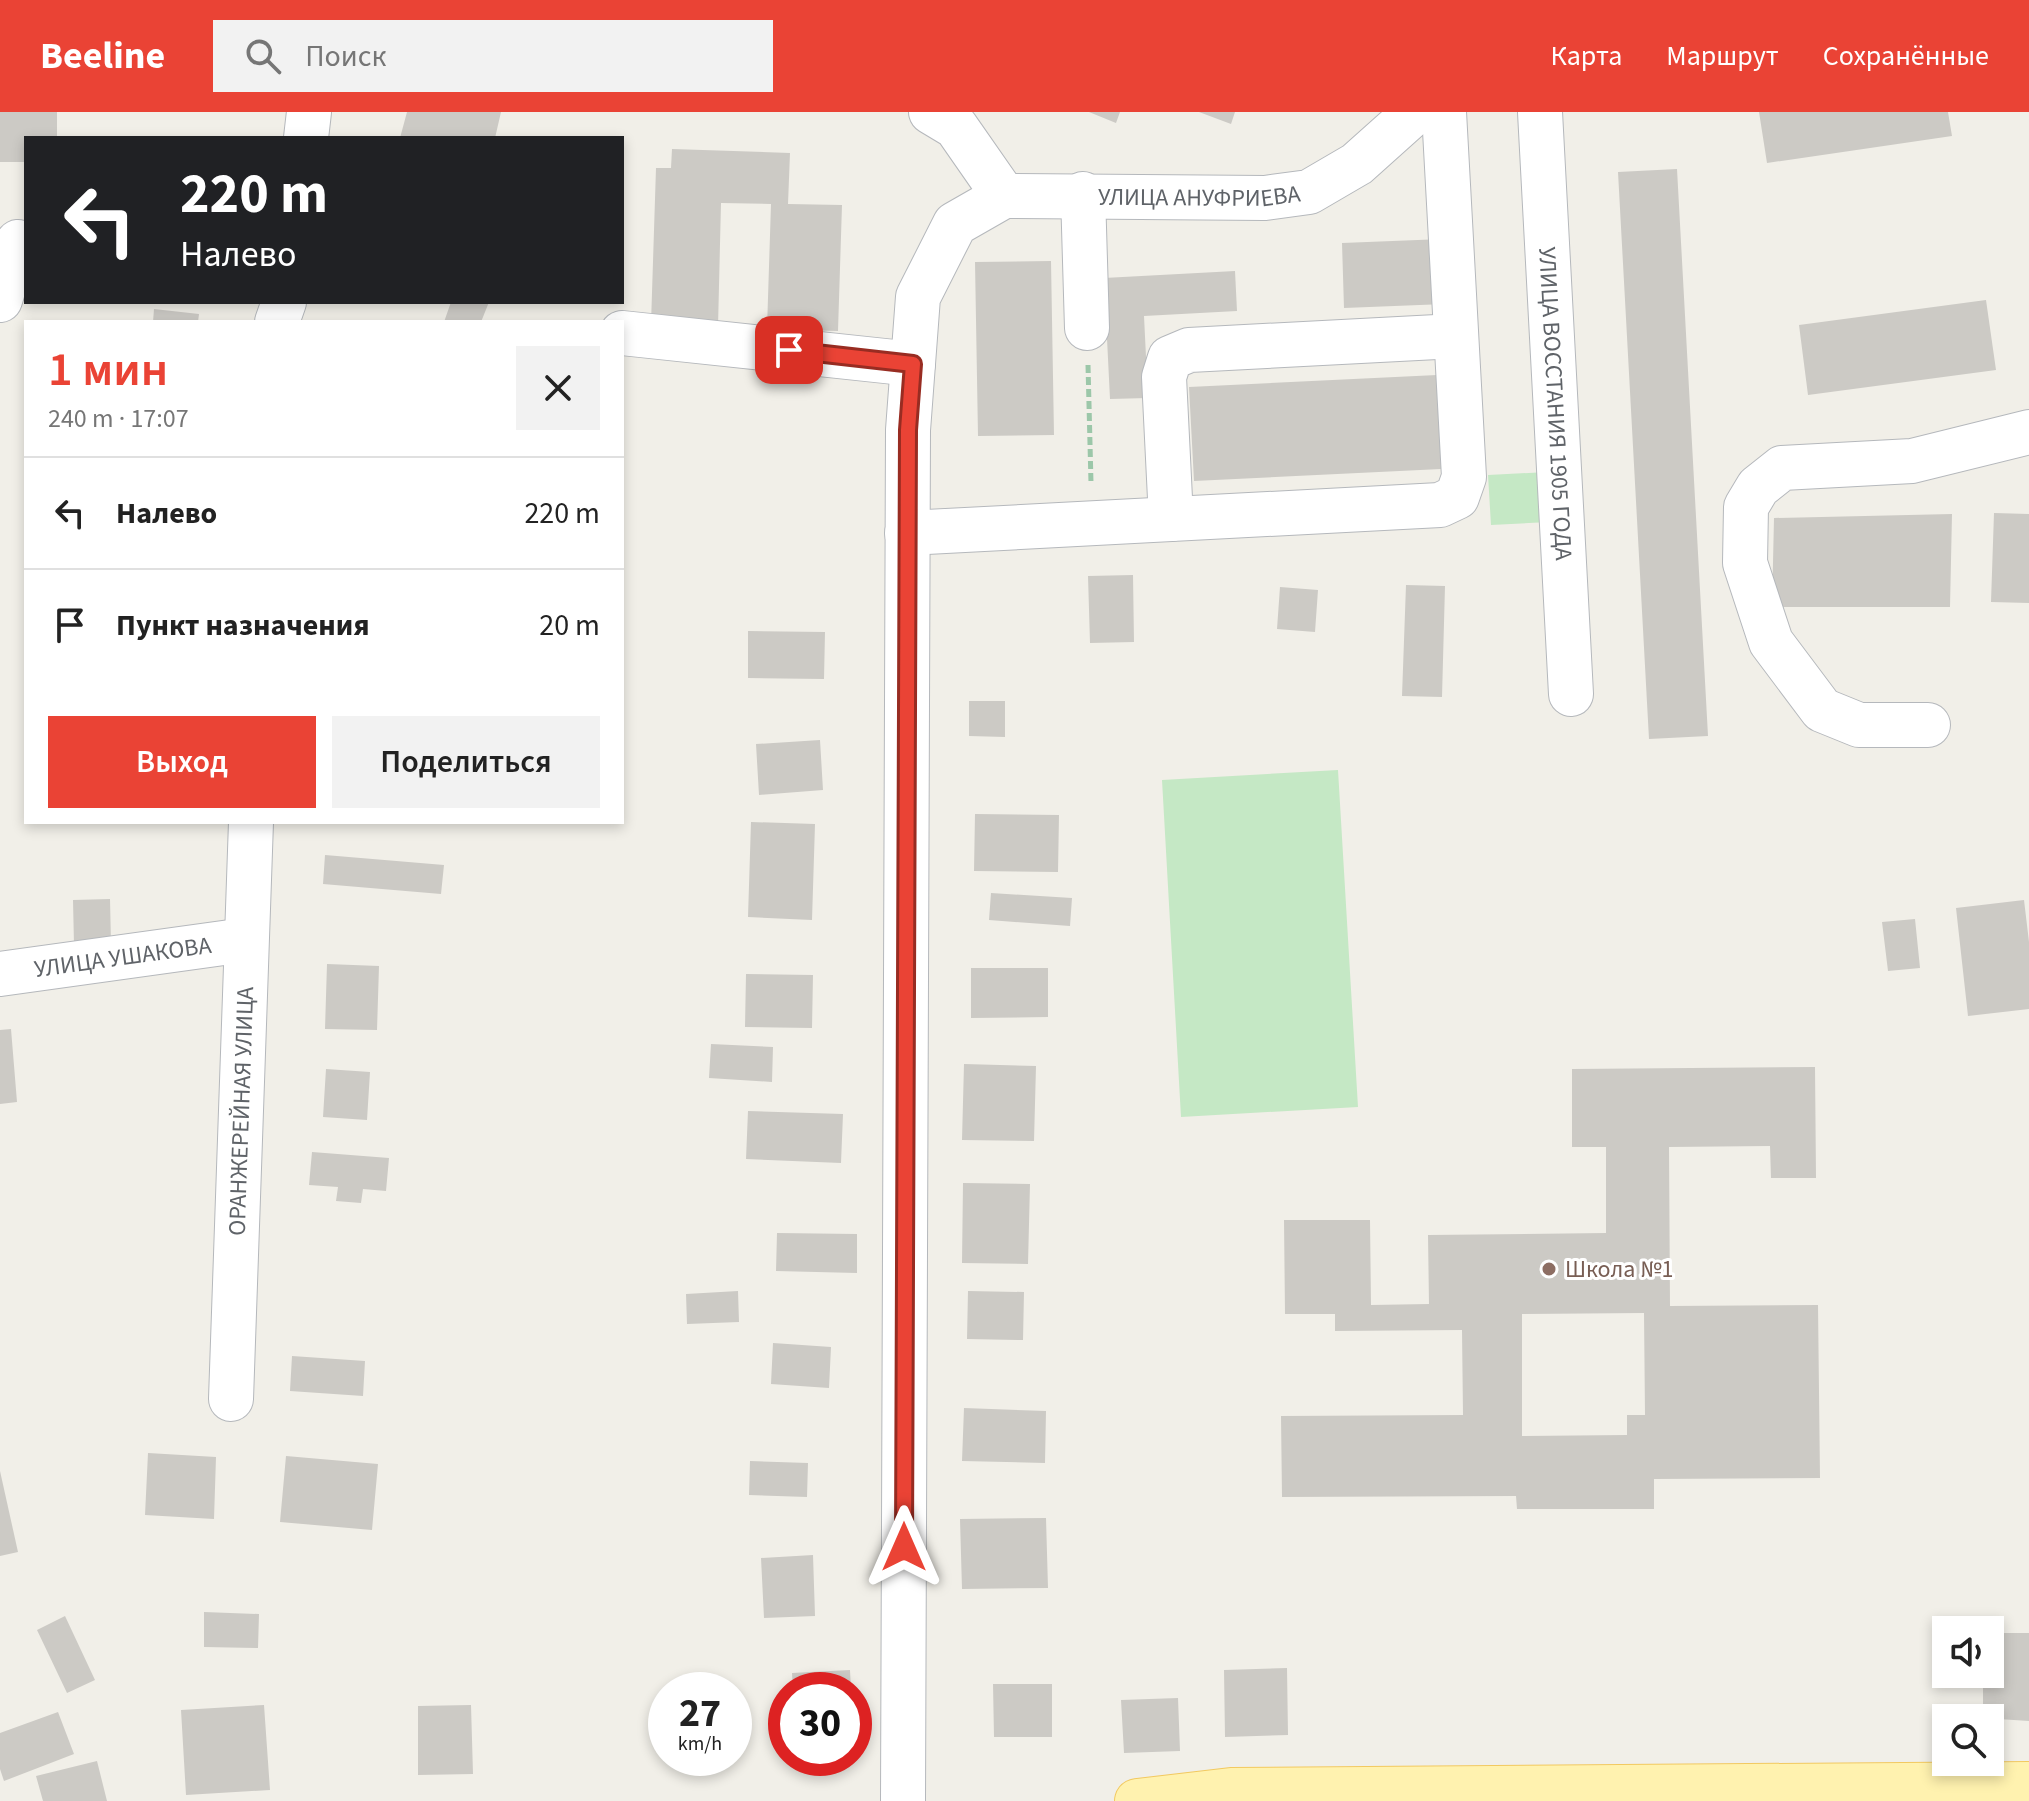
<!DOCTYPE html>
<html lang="ru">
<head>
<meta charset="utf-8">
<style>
  :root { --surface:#fff; --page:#f2f2f2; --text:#222; --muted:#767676; --line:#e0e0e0; --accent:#ea4335 }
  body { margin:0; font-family:"Source Sans 3",sans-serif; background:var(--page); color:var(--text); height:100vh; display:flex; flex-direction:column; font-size:30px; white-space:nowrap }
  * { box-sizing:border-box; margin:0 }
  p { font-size:26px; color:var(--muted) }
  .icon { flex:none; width:44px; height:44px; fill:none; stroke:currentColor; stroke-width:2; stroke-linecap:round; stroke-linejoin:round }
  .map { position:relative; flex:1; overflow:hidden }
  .sheet { position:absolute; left:24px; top:208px; width:600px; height:504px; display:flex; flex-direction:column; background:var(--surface); border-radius:0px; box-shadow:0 4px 12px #0003 }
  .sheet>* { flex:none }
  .banner { position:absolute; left:24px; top:24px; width:600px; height:168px; border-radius:0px; box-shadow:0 4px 12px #0003; background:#202124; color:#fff; overflow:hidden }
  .controls { position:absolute; left:1932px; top:1504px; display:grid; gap:16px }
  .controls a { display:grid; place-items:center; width:72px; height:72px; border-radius:0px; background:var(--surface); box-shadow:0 4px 12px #0003; font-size:40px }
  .speed { position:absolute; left:648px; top:1560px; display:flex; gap:16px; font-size:40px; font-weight:700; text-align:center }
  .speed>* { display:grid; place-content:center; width:104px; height:104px; border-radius:50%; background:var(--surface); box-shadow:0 4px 12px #0003; line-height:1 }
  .speed small { font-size:20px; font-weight:400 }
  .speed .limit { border:12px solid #d22; background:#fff; color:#111 }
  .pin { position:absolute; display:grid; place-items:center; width:68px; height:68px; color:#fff; margin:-34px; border-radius:16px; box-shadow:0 4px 12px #0006 }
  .me { position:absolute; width:88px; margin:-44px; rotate:0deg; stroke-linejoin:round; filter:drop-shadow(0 0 6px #0008) }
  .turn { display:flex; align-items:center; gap:28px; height:168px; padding:0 24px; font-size:36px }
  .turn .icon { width:104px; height:104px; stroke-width:2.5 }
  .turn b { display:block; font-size:56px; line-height:68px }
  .round { display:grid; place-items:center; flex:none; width:84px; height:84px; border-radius:0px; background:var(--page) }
  .headline { display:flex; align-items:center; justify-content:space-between; height:136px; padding:0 24px }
  h1 { font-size:48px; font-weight:600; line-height:60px; color:var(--accent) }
  .action { display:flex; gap:16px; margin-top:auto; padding:16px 24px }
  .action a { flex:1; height:92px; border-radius:0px; background:var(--accent); color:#fff; font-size:32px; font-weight:600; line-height:92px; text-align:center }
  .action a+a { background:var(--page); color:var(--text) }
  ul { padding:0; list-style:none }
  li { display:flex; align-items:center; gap:24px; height:112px; padding:0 24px; border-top:2px solid var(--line) }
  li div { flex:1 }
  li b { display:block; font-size:30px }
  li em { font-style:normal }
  header { display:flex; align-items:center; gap:48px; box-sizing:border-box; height:112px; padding:0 40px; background:var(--accent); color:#fff }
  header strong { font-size:38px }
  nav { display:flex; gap:44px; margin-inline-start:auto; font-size:28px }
  .search { width:560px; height:72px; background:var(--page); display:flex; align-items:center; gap:20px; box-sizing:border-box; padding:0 28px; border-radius:0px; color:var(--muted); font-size:30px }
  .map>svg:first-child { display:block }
</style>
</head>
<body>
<header>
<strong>Beeline</strong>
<div class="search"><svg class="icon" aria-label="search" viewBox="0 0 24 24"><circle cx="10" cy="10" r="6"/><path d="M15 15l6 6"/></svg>Поиск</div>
<nav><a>Карта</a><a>Маршрут</a><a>Сохранённые</a></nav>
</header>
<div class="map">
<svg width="2029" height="1689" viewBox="0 0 2029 1689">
  <rect width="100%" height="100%" fill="#f1efe8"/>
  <!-- green -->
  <path fill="#c5e8c5" d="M1547,360L1549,410L1491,413L1488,363Z
    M1338,658L1358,995L1181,1005L1162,668Z"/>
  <!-- building -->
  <path fill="#cccac5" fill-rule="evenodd" d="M0,0H57V26H26V50H0Z
    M407,0H501L495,26H400Z
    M1089,0H1120L1116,11Z
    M1199,0H1235L1231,12Z
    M1759,0H1948L1952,24L1767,51Z
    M672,37L790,41L788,92L842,93L838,219L767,217L771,92L721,91L718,215L651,212L656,56H671Z
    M1677,57L1708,624L1649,627L1618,60Z
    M1443,127L1445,192L1344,196L1342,131Z
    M1051,149L1054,323L978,324L975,150Z
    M1235,159L1237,199L1144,204L1148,286L1110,287L1104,166Z
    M1986,188L1996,258L1808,283L1799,213Z
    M451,190H489L481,210H444Z
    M154,197L199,202L198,210H153Z
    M1437,263L1441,357L1194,369L1189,275Z
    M1994,401L2029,402V491L1991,490Z
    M1952,402L1950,495H1772L1774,406Z
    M1133,463L1134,530L1090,531L1088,464Z
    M1406,473L1445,474L1442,585L1402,584Z
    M1280,475L1318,478L1315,520L1277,517Z
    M748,519L825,520L824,567L748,566Z
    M969,589H1005V625L969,624Z
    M820,628L823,678L759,683L756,632Z
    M975,702L1059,703L1058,760L974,759Z
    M751,710L815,712L812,808L748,805Z
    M325,743L444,753L441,782L323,772Z
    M991,781L1072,786L1070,814L989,808Z
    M110,787L111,832L74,833L73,788Z
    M2024,788L2029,830V897L1968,904L1956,796Z
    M1915,807L1920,856L1888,859L1882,810Z
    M327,852L379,854L377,918L325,917Z
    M971,856H1048V905L971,906Z
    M746,862L813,863L812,916L745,915Z
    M11,917L17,990L0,992V918Z
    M711,932L773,935L772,970L709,966Z
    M964,952L1036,954L1034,1029L962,1028Z
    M1815,955L1816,1066H1771L1770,1034L1669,1035L1670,1194L1818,1193L1820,1366L1654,1367V1397H1517L1516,1384L1282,1385L1281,1304L1463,1303L1462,1218L1335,1219V1202H1285L1284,1108H1370L1371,1193L1429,1192L1428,1123L1606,1121V1035H1572V957ZM1644,1201L1645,1303H1627V1323L1522,1324V1202Z
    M326,957L370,960L367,1008L323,1005Z
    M748,999L843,1002L841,1051L746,1047Z
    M312,1040L389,1046L386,1079L363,1077L361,1091L336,1089L338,1075L309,1073Z
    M963,1071L1030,1072L1028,1152L962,1151Z
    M777,1121L857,1122V1161L776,1159Z
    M738,1179L739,1210L687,1212L686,1182Z
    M968,1179L1024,1180L1023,1228L967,1227Z
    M773,1231L831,1235L829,1276L771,1272Z
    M292,1244L365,1249L363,1284L290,1279Z
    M964,1296L1046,1299L1045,1351L962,1349Z
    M148,1341L216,1345L214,1407L145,1403Z
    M286,1344L378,1352L372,1418L280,1410Z
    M750,1349L808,1351L807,1385L749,1383Z
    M0,1359L18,1440L0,1444Z
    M1046,1406L1048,1476L962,1477L960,1407Z
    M813,1443L815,1504L764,1506L761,1446Z
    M204,1500L259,1502L258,1536L204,1535Z
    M65,1504L95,1568L67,1581L37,1518Z
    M1990,1521H2029V1609L1983,1606V1562H1990Z
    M1287,1556L1288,1623L1225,1625L1224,1558Z
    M850,1558L851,1578H793L792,1561Z
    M993,1572H1052V1625H994Z
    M1178,1586L1180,1639L1124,1641L1121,1588Z
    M264,1593L270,1678L186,1683L181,1598Z
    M471,1593L473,1662L418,1663V1594Z
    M58,1600L74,1642L4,1669L0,1657V1621Z
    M97,1649L107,1689H43L36,1664Z"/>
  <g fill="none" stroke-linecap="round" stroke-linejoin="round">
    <defs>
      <g id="minor">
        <path d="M931,0L956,15L1004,84"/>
        <path id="s1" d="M1540,0L1571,582"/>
        <path d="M306,26L309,0"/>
        <path d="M1083,82L1087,216"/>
        <path d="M0,188L18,130"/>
        <path d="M277,210L284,190"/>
        <path d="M622,221L913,252"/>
        <path d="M1171,407L1164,265L1170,246L1189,238L1456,224"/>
        <path d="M907,421L1440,393L1457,385L1464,365L1444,0"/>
        <path d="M1928,613H1859L1822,598L1771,530L1745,451L1746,395L1758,375L1782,356L1912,349L2029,320"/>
        <path id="s2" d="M0,862L245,828"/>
        <path id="s3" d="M231,1287L251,710"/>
        <path id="s4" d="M903,1689L908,318L918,185L955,112L1004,84L1265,86L1309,80L1357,52L1415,0"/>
      </g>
      <path id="major" d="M1137,1689L1231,1678L2029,1672"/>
    </defs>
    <!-- minor casing -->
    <use href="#minor" stroke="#b5b8bc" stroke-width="46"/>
    <!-- major casing -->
    <use href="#major" stroke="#f2c960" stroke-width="46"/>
    <!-- path -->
    <path stroke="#9cc7a9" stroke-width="5" stroke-dasharray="8 4" stroke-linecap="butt" d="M1088,253L1091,371"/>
    <!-- minor -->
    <use href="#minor" stroke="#fff" stroke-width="44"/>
    <!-- major -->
    <use href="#major" stroke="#fff2af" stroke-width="44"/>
  </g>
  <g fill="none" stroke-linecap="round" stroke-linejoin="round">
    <defs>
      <path id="route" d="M789,238L913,252L908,318L904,1435"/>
    </defs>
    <!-- route casing -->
    <use href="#route" stroke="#982c22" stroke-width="20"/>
    <!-- route -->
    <use href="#route" stroke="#ea4335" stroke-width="14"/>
  </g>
  <!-- markers -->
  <circle fill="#8d6e63" stroke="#fff" stroke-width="3" cx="1549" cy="1157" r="8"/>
  <g text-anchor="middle" stroke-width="6" stroke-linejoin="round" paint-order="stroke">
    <!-- street labels -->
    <g font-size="24" fill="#5f6368" stroke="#fff">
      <text dy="8" stroke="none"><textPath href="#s4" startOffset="1838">УЛИЦА АНУФРИЕВА</textPath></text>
      <text dy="8" stroke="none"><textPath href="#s1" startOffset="292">УЛИЦА ВОССТАНИЯ 1905 ГОДА</textPath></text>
      <text dy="8" stroke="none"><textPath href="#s2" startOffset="124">УЛИЦА УШАКОВА</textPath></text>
      <text dy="8" stroke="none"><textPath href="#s3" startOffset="288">ОРАНЖЕРЕЙНАЯ УЛИЦА</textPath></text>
    </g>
    <!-- education labels -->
    <g font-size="24" fill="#785e54" stroke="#fff" text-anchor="start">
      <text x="1565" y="1165">Школа №1</text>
    </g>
  </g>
</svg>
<div class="controls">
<a><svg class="icon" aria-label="sound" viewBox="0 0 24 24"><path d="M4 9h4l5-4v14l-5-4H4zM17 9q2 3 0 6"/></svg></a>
<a><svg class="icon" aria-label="search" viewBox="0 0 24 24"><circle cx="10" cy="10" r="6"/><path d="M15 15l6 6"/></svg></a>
</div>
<div class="speed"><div>27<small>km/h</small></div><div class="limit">30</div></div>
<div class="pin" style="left:789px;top:238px;background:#d93025"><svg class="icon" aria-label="arrive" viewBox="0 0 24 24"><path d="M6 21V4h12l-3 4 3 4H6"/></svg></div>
<svg class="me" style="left:904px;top:1435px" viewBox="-20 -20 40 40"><path d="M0-17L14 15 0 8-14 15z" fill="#ea4335" stroke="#fff" stroke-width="4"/></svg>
<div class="banner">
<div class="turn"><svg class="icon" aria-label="left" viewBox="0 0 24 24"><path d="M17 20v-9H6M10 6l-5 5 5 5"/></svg><div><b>220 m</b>Налево</div></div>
</div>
<section class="sheet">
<div class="headline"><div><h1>1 мин</h1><p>240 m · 17:07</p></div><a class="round"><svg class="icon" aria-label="close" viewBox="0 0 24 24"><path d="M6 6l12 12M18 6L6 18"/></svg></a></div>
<ul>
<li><svg class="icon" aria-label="left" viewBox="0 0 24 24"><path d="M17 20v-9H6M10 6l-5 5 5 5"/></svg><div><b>Налево</b></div><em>220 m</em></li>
<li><svg class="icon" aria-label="arrive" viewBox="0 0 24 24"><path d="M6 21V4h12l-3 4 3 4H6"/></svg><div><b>Пункт назначения</b></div><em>20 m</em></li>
</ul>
<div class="action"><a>Выход</a><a>Поделиться</a></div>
</section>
</div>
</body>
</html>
